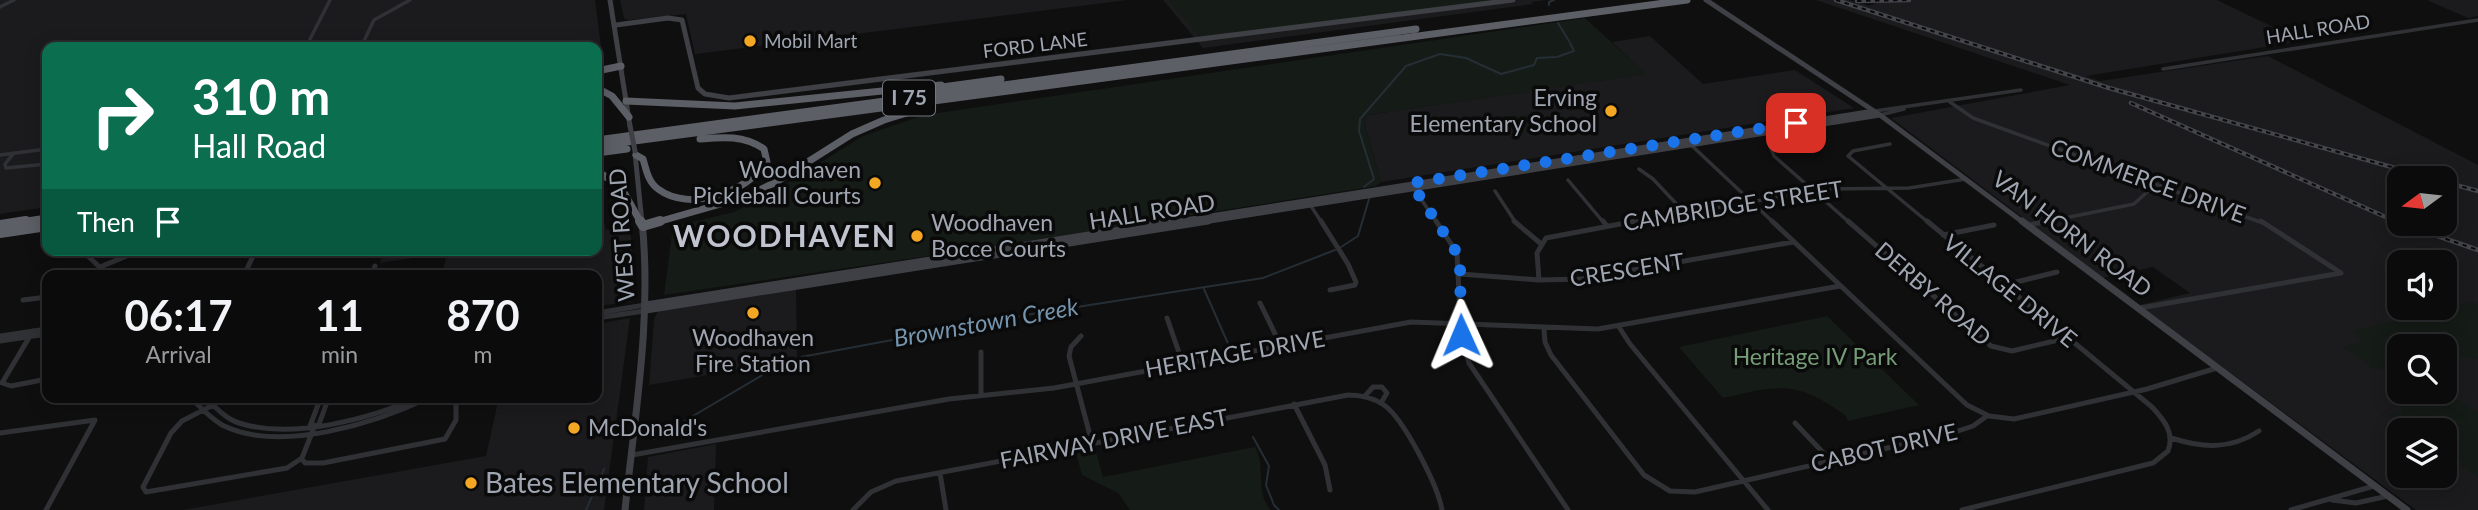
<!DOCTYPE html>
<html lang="en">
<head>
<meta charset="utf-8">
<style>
  :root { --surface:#0b0b0c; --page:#141415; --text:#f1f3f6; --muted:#9a9b9d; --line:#2b2b2d }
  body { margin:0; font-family:Lato,sans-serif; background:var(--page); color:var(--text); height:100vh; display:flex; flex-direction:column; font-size:26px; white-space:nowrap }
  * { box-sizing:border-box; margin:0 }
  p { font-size:23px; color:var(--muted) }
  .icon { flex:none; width:38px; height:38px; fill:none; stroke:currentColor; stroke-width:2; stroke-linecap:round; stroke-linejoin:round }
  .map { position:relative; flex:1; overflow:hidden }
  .panel { position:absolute; left:42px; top:270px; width:560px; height:133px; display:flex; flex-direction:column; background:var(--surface); border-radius:14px; box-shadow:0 4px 18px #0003,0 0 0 2px var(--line) }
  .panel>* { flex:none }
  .guide { position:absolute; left:42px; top:42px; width:560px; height:214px; border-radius:14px; box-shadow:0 4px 18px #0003,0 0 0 2px var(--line); background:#0b6e4f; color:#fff; overflow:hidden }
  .needle { width:46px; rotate:255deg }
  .buttons { position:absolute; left:2387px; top:166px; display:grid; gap:14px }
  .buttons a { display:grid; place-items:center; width:70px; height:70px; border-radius:14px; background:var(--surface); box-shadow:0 4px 18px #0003,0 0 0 2px var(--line); font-size:35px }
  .pin { position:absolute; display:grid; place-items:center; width:60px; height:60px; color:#fff; margin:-30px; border-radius:14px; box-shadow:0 4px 10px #0006 }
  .me { position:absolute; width:77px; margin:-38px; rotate:359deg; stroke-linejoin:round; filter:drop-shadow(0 0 5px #0008) }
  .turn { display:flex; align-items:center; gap:24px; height:147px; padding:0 35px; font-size:32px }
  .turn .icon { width:91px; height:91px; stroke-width:2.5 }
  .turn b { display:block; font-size:49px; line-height:60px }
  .then { display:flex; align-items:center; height:66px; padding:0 35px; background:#0003; gap:14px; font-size:26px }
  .eta { display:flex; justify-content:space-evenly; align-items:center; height:119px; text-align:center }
  .eta b { font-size:42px; font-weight:700; line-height:49px }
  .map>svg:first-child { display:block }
</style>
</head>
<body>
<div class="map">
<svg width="2478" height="510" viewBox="0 0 2478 510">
  <rect width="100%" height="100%" fill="#0f0f10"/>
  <!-- built -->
  <path fill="#1b1b1d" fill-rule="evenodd" d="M0,0H595L603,62L597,64V47H47V207L0,214Z
    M620,0H1127L695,54L686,14L628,20L624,18Z
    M1163,0H1546L1532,2L1533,4L1203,48Z
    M1816,0H1849L1869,6L1883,0H2217L2302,41L2086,76L2100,81L2268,56L2478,165V510H2416L2139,305L2190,293L2153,267L2103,278L1891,118L2070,85ZM2399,178H2445V224H2399ZM2399,262H2445V308H2399ZM2399,346H2445V392H2399ZM2399,430H2445V476H2399Z
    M2427,0H2478V16L2468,18Z
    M1650,36L1703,84L1795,70L1854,108L1381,182L1365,126L1367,115L1645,74L1612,42Z
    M597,191L606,230L630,227L634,270L631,302L597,306V275H442L447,253L380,263L384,250H597Z
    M796,288L797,360L649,385L654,320L658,311Z
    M630,318L604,510H183L486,456L499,397H597V324Z
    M716,444L714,510H644L648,457Z"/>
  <!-- green -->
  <path fill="#151b16" d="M1169,0H1523L1213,41L1201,38Z
    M1585,18L1646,74L1367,115L1365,126L1381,182L1376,186L990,247L664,295L673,227L734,212L765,197L863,136L924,115Z
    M1535,115L1543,118L1554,130L1511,128L1501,116Z
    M2472,302L2478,304V359L2461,357L2445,360V346H2399V364L2384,369H2374L2343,347L2362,342L2353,331Z
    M1827,316L1919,405L1848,421L1846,416C1797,380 1780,385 1723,398L1679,347Z
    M2448,394L2478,412V477L2461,465L2465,463L2445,452V430H2411L2389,415L2403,412L2400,404Z
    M1255,447C1267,468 1254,491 1271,510H1130L1118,493L1082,475L1076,453L1095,448L1103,477Z"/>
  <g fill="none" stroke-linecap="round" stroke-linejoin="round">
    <!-- stream -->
    <path stroke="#252e34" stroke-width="2" d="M1549,5V2L1554,0
      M1558,23L1569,41
      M1364,187L1374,179L1359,131L1360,119L1406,66L1440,54L1466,58L1501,74L1534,65L1537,58L1557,57L1574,51L1570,43
      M1341,247L1358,236L1369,199
      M1204,289L1230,348
      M1253,437L1269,466L1266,485L1274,505L1279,510
      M654,439L764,374L801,357L1032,314L1263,278L1335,250
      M586,510L604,469"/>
    <!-- street-far1 -->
    <path stroke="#303135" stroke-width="3.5" d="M0,7L14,0
      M306,47L330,0
      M361,47L374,20L410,0
      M2163,69L2478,20
      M1950,102L1973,118L2263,223
      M1875,111L2021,90
      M1880,115L1904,109
      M1689,143L1774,223
      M1769,144L1774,156L1850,223
      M1890,144L1853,151L1848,156L1929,223
      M14,153L5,164L6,168L47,164
      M0,155L47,149
      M1639,169L1653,179L1685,213
      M1568,180L1604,223
      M1413,187L1437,223
      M1495,191L1516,223
      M1309,203L1322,223
      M1625,223L1827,189L1909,188L1966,179
      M2040,223L2134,204L2156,184"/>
    <!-- street -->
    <path stroke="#303135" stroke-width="5" d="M1321,221L1348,264L1356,282L1355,285L1330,290
      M1436,221L1457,253L1461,335L1469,363L1568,510
      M1514,221L1540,243
      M1603,221L1607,226
      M1772,221L1967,405L1989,416L2014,419L2147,389L2217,368
      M1848,221L1991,346L2012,351L2067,338
      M1927,221L2152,407C2164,420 2175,433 2168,451L2153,463L1962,510
      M2261,221L2341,273
      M2029,225L2048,221
      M1943,235L1994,225
      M86,250L88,256L108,275
      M100,267L141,250
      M1460,274L1539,280L1582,279L1793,242
      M244,275L256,250
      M372,275L375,266
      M1539,280L1537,253L1546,238L1636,221
      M2004,285L2057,272
      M23,300L47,297
      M1260,303L1281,346
      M2140,308L2341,273
      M597,313L645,305
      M597,318L644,311
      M1167,318L1183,364
      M1619,327L1630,344L1768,510
      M1544,329L1545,342L1551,355L1644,475L1670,491L1695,492L1949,434L1973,426L1987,416
      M33,331L2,383L11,386L47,379
      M0,336L47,329
      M1081,336L1071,347L1069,356L1092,443
      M0,341L47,334
      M981,352V395
      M1365,396L1373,387H1382L1387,393L1381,403
      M190,397C200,407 210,418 222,425C280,454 376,423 430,397
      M205,397C215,407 226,419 239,423C292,440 370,419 419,397
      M1294,404L1325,465L1330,490
      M213,405L182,421L171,433L143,487L146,492L287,468L302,458L315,425
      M1795,423L1831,461
      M319,424L329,397
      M310,426L321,397
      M0,433L95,420L46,510
      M2171,438C2203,448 2230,450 2259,431
      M632,455L949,399L1054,388L1411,322L1598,329L1840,286
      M302,459L305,463H323L445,439L456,420V397
      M940,473L946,510
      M2332,500L2356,503L2388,496
      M853,510L871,492L896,481L1348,395C1361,395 1374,398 1384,405C1404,419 1438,486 1442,510
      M2291,510L2374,486"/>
    <!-- secondary-far1 -->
    <path stroke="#3e4045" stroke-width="5" d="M610,0L630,126
      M1706,0L1880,115L2024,223
      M616,25L668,18L682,20L698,88L705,94L729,98L1513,0
      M635,153L642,223
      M1166,223L1874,111
      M1197,223L1880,115"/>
    <!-- secondary -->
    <path stroke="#3e4045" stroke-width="7" d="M2022,221L2407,510
      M646,305L1177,221
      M646,310L1208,221
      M625,510C635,414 652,317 642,221"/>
    <!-- highway-far1 -->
    <path stroke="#5c5f66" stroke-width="7" d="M597,71L621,66
      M597,88L612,96L629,117
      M935,88L1001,79
      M626,101L735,106L941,85
      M597,140L1416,29
      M597,146L1687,0
      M597,153L627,149
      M636,155L643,159C646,169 648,182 658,189C690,213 747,192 767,162L764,149C744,135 723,137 700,139
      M597,171L621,187L641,223
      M14,223L47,218
      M654,223L745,197L776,182L852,134L884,120L923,108"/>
    <!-- highway -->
    <path stroke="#5c5f66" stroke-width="10" d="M640,221L643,226L660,221
      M0,225L26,221
      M0,233L47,226"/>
    <defs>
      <path id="rail" d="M1836,0L2109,88L2431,178
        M1857,1L1909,0
        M2131,103L2399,223
        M2445,182L2478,191
        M2403,224L2478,250"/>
    </defs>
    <!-- rail casing -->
    <use href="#rail" stroke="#43454a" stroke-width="4.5"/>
    <!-- rail -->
    <use href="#rail" stroke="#0a0a0b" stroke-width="2" stroke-dasharray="4.5" stroke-linecap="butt"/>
    <!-- secondary-bridge -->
    <path stroke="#3e4045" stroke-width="5" d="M630,126L635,151"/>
  </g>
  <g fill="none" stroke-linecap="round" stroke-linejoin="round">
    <!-- route -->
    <path stroke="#1a73e8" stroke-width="12" stroke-dasharray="0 21.6" d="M1461,335L1460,265L1457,253L1411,183L1796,123"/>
  </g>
  <!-- markers -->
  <g fill="#f4a723" stroke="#0a0a0b" stroke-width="2.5">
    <circle cx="750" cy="41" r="7"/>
    <circle cx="1611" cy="111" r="7"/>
    <circle cx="875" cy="183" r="7"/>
    <circle cx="917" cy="236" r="7"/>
    <circle cx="753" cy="313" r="7"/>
    <circle cx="574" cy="428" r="7"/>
    <circle cx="471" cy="483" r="7"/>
  </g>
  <g text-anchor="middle" stroke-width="7" stroke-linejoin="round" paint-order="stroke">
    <!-- far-street labels -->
    <g font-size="19" fill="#9fa6b1" stroke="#0a0a0b">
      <text transform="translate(2318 29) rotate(-9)" y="7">HALL ROAD</text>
      <text transform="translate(1035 45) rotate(-7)" y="7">FORD LANE</text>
    </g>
    <!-- far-poi labels -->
    <g font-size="19" fill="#9fa6b1" stroke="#0a0a0b" text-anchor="start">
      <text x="764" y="48">Mobil Mart</text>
    </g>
    <!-- shield labels -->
    <rect fill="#0a0a0b" stroke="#72777f" stroke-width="2" x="883" y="80.5" width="52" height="35" rx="5"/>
    <g font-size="21" font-weight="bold" fill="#9fa6b1">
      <text x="909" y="105">I 75</text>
    </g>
    <!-- poi labels -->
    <g font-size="23" fill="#9fa6b1" stroke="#0a0a0b" text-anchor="end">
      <text x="1597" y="106">Erving<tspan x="1597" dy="26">Elementary School</tspan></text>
      <text x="861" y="178">Woodhaven<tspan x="861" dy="26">Pickleball Courts</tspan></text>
      <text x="931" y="231" text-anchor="start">Woodhaven<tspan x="931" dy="26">Bocce Courts</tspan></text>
      <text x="753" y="346" text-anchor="middle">Woodhaven<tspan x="753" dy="26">Fire Station</tspan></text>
      <text x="588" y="436" text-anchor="start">McDonald's</text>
    </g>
    <!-- street labels -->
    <g font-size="23" fill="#9fa6b1" stroke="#0a0a0b">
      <text transform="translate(2148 181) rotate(20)" y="8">COMMERCE DRIVE</text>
      <text transform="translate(1733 206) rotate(-9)" y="8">CAMBRIDGE STREET</text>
      <text transform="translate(1152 212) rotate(-9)" y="8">HALL ROAD</text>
      <text transform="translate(2072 234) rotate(37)" y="8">VAN HORN ROAD</text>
      <text transform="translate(622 235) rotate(-94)" y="8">WEST ROAD</text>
      <text transform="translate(1627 270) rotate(-9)" y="8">CRESCENT</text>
      <text transform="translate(2010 291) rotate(39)" y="8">VILLAGE DRIVE</text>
      <text transform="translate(1933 294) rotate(41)" y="8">DERBY ROAD</text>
      <text transform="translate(1235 354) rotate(-10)" y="8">HERITAGE DRIVE</text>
      <text transform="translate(1114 439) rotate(-11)" y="8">FAIRWAY DRIVE EAST</text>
      <text transform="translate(1884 448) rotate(-13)" y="8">CABOT DRIVE</text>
    </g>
    <!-- park labels -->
    <g font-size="23" fill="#769d77" stroke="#0a0a0b">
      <text x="1815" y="365">Heritage IV Park</text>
    </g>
    <!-- water labels -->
    <g font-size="24" font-style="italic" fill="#7595ae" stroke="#0a0a0b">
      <text transform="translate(986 323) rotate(-10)" y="8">Brownstown Creek</text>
    </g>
    <!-- near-poi labels -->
    <g font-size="28" fill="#9fa6b1" stroke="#0a0a0b" text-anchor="start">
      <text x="485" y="493">Bates Elementary School</text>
    </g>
    <!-- district labels -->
    <g font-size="30" font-weight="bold" letter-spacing="2" fill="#c0c4ce" stroke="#0a0a0b">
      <text x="785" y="247">WOODHAVEN</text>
    </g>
  </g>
</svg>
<div class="buttons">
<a><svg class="needle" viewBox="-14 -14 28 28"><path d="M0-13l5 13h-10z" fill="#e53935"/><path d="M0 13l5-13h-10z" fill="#9a9b9d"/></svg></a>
<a><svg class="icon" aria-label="sound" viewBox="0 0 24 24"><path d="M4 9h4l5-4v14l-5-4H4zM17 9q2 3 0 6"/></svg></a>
<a><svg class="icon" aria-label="search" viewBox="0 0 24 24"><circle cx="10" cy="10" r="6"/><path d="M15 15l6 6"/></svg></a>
<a><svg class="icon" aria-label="layers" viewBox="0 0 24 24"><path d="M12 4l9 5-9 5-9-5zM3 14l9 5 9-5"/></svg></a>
</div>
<div class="pin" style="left:1796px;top:123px;background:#d93025"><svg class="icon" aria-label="arrive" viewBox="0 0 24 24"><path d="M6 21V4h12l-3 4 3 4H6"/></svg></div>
<svg class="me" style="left:1461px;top:335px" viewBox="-20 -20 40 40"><path d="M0-17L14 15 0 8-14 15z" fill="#1a73e8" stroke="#fff" stroke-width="4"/></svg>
<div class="guide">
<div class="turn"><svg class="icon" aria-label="right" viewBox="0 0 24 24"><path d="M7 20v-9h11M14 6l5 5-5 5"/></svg><div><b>310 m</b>Hall Road</div></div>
<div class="then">Then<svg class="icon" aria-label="arrive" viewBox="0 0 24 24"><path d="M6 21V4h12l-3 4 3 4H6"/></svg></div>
</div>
<section class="panel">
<div class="eta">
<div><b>06:17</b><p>Arrival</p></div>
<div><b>11</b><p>min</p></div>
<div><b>870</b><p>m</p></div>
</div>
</section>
</div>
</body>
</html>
